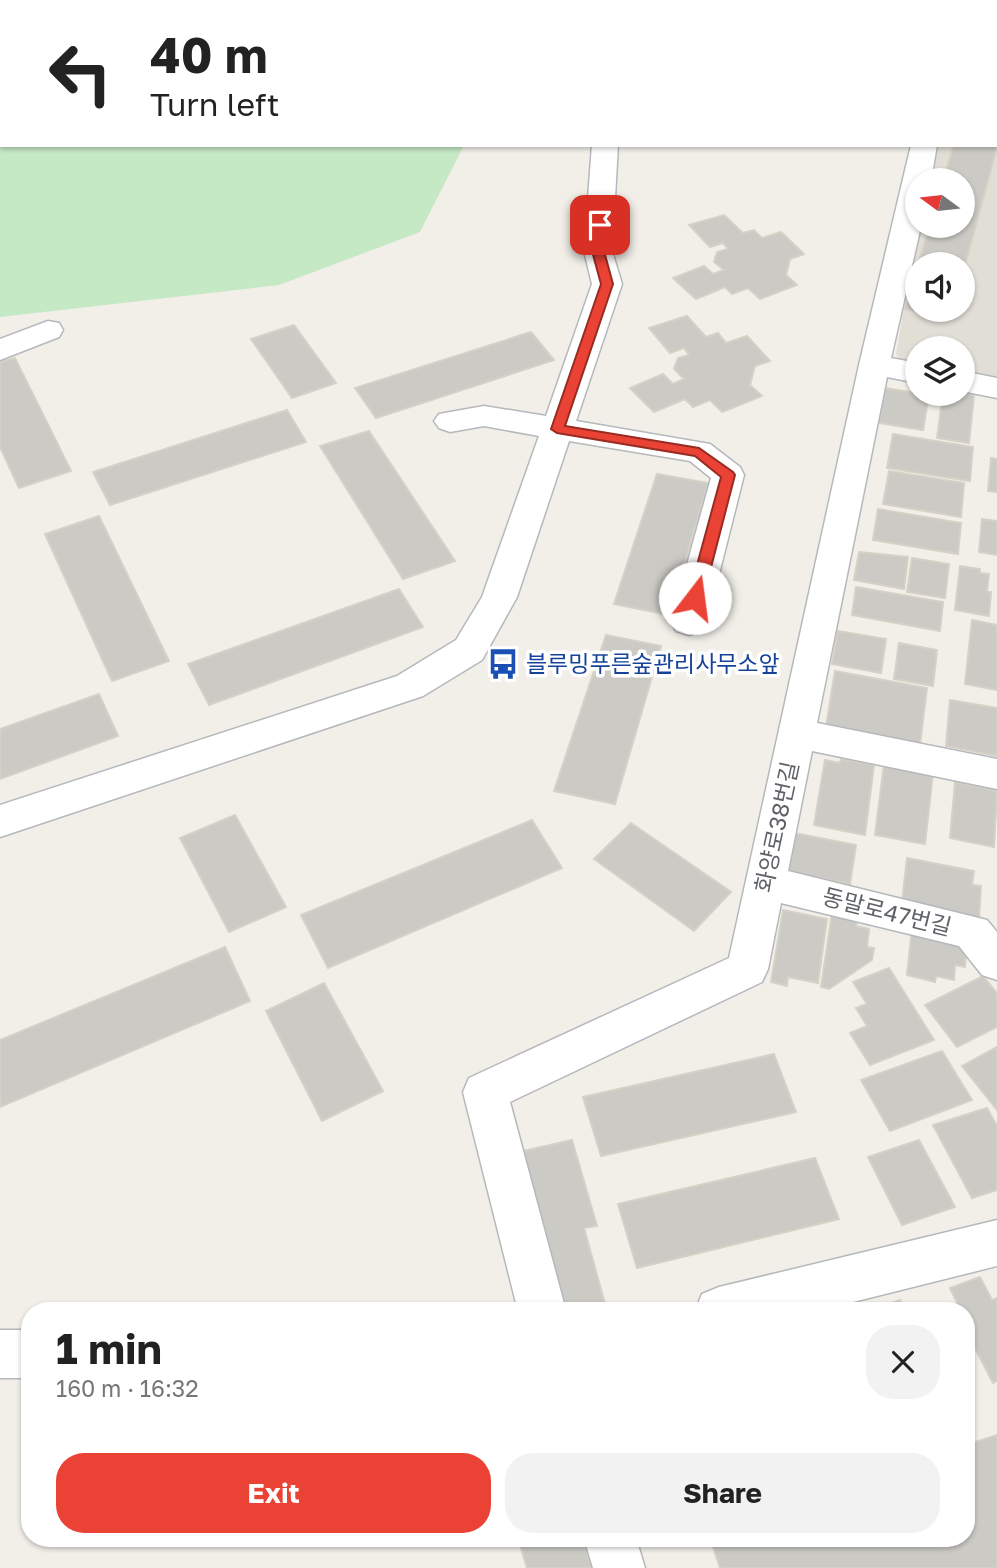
<!DOCTYPE html>
<html lang="en">
<head>
<meta charset="utf-8">
<style>
  :root { --surface:#fff; --page:#f2f2f2; --text:#222; --muted:#767676; --accent:#ea4335 }
  body { margin:0; font-family:"Golos Text","Noto Sans KR",sans-serif; background:var(--page); color:var(--text); height:100vh; display:flex; flex-direction:column; font-size:26px; white-space:nowrap }
  * { box-sizing:border-box; margin:0 }
  p { font-size:23px; color:var(--muted) }
  .icon { flex:none; width:38px; height:38px; fill:none; stroke:currentColor; stroke-width:2; stroke-linecap:round; stroke-linejoin:round }
  .map { position:relative; flex:1; overflow:hidden }
  .sheet { position:absolute; left:21px; top:1302px; width:954px; height:245px; display:flex; flex-direction:column; background:var(--surface); border-radius:28px; box-shadow:0 2px 5px #0004 }
  .sheet>* { flex:none }
  .top-card { position:absolute; left:0px; top:0px; width:998px; height:147px; box-shadow:0 2px 5px #0004; background:#fff; color:var(--text); overflow:hidden }
  .needle { width:46px; rotate:285deg }
  .controls { position:absolute; left:905px; top:168px; display:grid; gap:14px }
  .controls a { display:grid; place-items:center; width:70px; height:70px; border-radius:50%; background:var(--surface); box-shadow:0 2px 5px #0004; font-size:35px }
  .pin { position:absolute; display:grid; place-items:center; width:60px; height:60px; color:#fff; margin:-30px; border-radius:14px; box-shadow:0 4px 10px #0006 }
  .me { position:absolute; width:77px; margin:-38px; rotate:15deg; stroke-linejoin:round; filter:drop-shadow(0 0 5px #0008) }
  .turn { display:flex; align-items:center; gap:24px; height:147px; padding:0 35px; font-size:32px }
  .turn .icon { width:91px; height:91px; stroke-width:2.5 }
  .turn b { display:block; font-size:49px; line-height:60px }
  .round { display:grid; place-items:center; flex:none; width:74px; height:74px; border-radius:28px; background:var(--page) }
  .overview { display:flex; align-items:center; justify-content:space-between; height:119px; padding:0 35px }
  h1 { font-size:42px; font-weight:700; line-height:52px }
  .cta { display:flex; gap:14px; margin-top:auto; padding:14px 35px }
  .cta a { flex:1; height:80px; border-radius:28px; background:var(--accent); color:#fff; font-size:28px; font-weight:700; line-height:80px; text-align:center }
  .cta a+a { background:var(--page); color:var(--text) }
  .map>svg:first-child { display:block }
</style>
</head>
<body>
<div class="map">
<svg width="997" height="1568" viewBox="0 0 997 1568">
  <rect width="100%" height="100%" fill="#f1efe8"/>
  <!-- education -->
  <path fill="#e1ded6" fill-rule="evenodd" d="M996,98H997V380L963,374L962,348H917V367L902,361L896,354L918,226H962V180H926L932,145H996ZM917,264H962V310H917Z"/>
  <!-- green -->
  <path fill="#c5e8c5" d="M0,0L347,2H2V145H464L420,232L279,285L0,317Z"/>
  <!-- building -->
  <path fill="#cccac5" stroke="#d6d1c6" stroke-width="2" d="M697,0H839L838,2Z
    M996,111L997,147L962,276V264H918L930,226H962V180H943L954,145H996Z
    M724,215L743,233L754,230L762,238L781,232L804,254L790,259L786,275L797,285L760,299L748,288L732,294L725,287L696,299L673,278L704,266L713,274L724,270L714,262L717,252L728,249L723,243L710,247L689,225Z
    M917,269V310H953L951,318L905,309Z
    M687,316L706,337L718,333L726,343L747,336L770,361L755,366L750,385L762,396L722,412L710,400L693,407L685,399L654,412L630,388L663,374L673,384L684,379L674,369L678,358L689,355L684,348L670,353L649,328Z
    M294,325L336,383L292,398L251,339Z
    M531,332L554,360L376,418L355,388Z
    M15,358L71,471L19,488L0,447V362Z
    M885,388L929,395L923,430L879,423Z
    M962,393L974,395L969,443L937,438L943,394Z
    M287,410L306,442L110,505L93,472Z
    M369,431L455,561L403,579L320,446Z
    M893,434L973,447L970,481L887,468Z
    M991,458L997,459V492L988,491Z
    M889,471L964,483L961,517L883,504Z
    M657,474L708,483L669,615L614,604Z
    M878,509L961,523L958,554L873,540Z
    M99,516L169,661L112,681L45,534Z
    M982,519L997,521V555L979,552Z
    M859,552L908,557L904,589L854,580Z
    M912,558L949,564L945,598L907,592Z
    M960,566L980,569V573L989,574L987,592H991L989,616L955,610Z
    M856,587L943,602L940,631L852,615Z
    M399,589L423,627L209,705L188,664Z
    M972,620L997,625V690L965,684Z
    M838,631L886,639L881,673L832,664Z
    M606,635L661,646L615,804L554,791Z
    M899,643L937,650L933,686L894,679Z
    M835,671L927,688L920,744L826,727Z
    M99,694L118,736L0,779V729Z
    M950,700L997,708V756L946,746Z
    M841,759L874,765L865,835L814,825L825,760L840,763Z
    M884,764L933,773L925,844L875,835Z
    M955,782L997,791L994,847L950,838Z
    M235,815L286,907L229,932L180,838Z
    M532,820L562,868L328,968L301,915Z
    M631,823L731,892L694,931L594,859Z
    M794,833L856,845L850,884L788,871Z
    M907,858L974,871L972,885L981,886L979,919L902,903Z
    M783,910L827,919L818,983L788,977L787,986L771,982Z
    M832,913L858,918L856,926L869,929L867,947L874,948L872,960L829,989L821,987Z
    M912,929L967,940L965,967L955,965L954,980L936,976L935,982L907,975Z
    M225,947L250,1001L0,1107V1040Z
    M889,968L934,1040L870,1065L850,1033L867,1026L856,1008L867,1004L853,982Z
    M983,976L997,993V1027L957,1047L925,1005Z
    M324,983L383,1091L322,1121L266,1011Z
    M997,1047V1110L962,1066Z
    M942,1051L972,1100L890,1131L861,1080Z
    M774,1054L796,1112L601,1156L583,1097Z
    M987,1108L997,1126V1190L972,1198L933,1125Z
    M572,1140L597,1226L584,1228L607,1311H569L559,1305L519,1152Z
    M919,1140L955,1207L902,1225L868,1157Z
    M815,1158L839,1219L637,1268L618,1204Z
    M980,1277L992,1300L997,1298V1381L993,1383L966,1331V1311H961L950,1288Z
    M900,1300L905,1311H869Z
    M997,1435V1568H720L710,1538H966V1445Z
    M518,1538H582L592,1568H527Z"/>
  <g fill="none" stroke-linecap="round" stroke-linejoin="round">
    <defs>
      <path id="minor" d="M477,0H501L502,2H478Z
        M867,0H891L866,2Z
        M940,0H964L939,2Z
        M996,86H997V102H996Z
        M592,145H618L612,251L622,284L576,421L710,444L740,467L744,475L707,622L702,631L689,635L676,631L671,622L711,478L690,461L569,441L517,597L482,660L423,696L0,837V805L397,676L456,640L482,597L539,436L484,426L450,432L439,428L434,421L439,414L484,406L546,416L592,284L584,251Z
        M911,145H937L931,180H917V226H921L891,358L917,363V383L887,377L817,723L997,759V789L812,751L788,871L987,920L997,932V980L982,975L959,946L781,903L768,969L762,982L510,1102L566,1311H518L463,1092L469,1078L729,958L859,365Z
        M48,321L59,323L63,330L59,337L0,360V339Z
        M962,371L997,378V398L962,391Z
        M997,1220V1266L817,1311H695L702,1294L719,1287Z
        M0,1330H30V1378H0Z
        M584,1538H636L645,1568H593Z"/>
    </defs>
    <!-- minor casing -->
    <use href="#minor" stroke="#b5b8bc" stroke-width="3"/>
    <!-- minor -->
    <use href="#minor" fill="#fff" fill-rule="evenodd"/>
  </g>
  <!-- route -->
  <path fill="#ea4335" stroke="#982c22" stroke-width="2" d="M600,221L605,225L604,251L613,284L565,426L699,448L733,472L735,475L703,598L695,603L688,598L721,477L695,456L557,433L551,429L601,284L592,251L594,225Z"/>
  <!-- icons -->
  <defs>
    <symbol id="bus-bare" viewBox="-9 -9 18 18"><path d="M-5-6H5V4H4V6H2V4H-2V6H-4V4H-5ZM-3.5-4V0h7V-4ZM-3.5 1.2v1.5H-2V1.2ZM2 1.2v1.5H3.5V1.2Z" fill="#1a4fb4" stroke="#fff" stroke-width="2.5" paint-order="stroke"/></symbol>
  </defs>
  <g fill-rule="evenodd">
    <use href="#bus-bare" x="481" y="642" width="44" height="44"/>
  </g>
  <g text-anchor="middle" stroke-width="7" stroke-linejoin="round" paint-order="stroke">
    <!-- transit labels -->
    <g font-size="23" fill="#164399" stroke="#fff" text-anchor="start">
      <text x="526" y="672">블루밍푸른숲관리사무소앞</text>
    </g>
    <!-- street labels -->
    <g font-size="23" fill="#5f6368" stroke="#fff">
      <text transform="translate(777 827) rotate(-78)" y="8">화양로38번길</text>
      <text transform="translate(887 912) rotate(14)" y="8">동말로47번길</text>
    </g>
  </g>
</svg>
<div class="controls">
<a><svg class="needle" viewBox="-14 -14 28 28"><path d="M0-13l5 13h-10z" fill="#e53935"/><path d="M0 13l5-13h-10z" fill="#767676"/></svg></a>
<a><svg class="icon" aria-label="sound" viewBox="0 0 24 24"><path d="M4 9h4l5-4v14l-5-4H4zM17 9q2 3 0 6"/></svg></a>
<a><svg class="icon" aria-label="layers" viewBox="0 0 24 24"><path d="M12 4l9 5-9 5-9-5zM3 14l9 5 9-5"/></svg></a>
</div>
<div class="pin" style="left:600px;top:225px;background:#d93025"><svg class="icon" aria-label="arrive" viewBox="0 0 24 24"><path d="M6 21V4h12l-3 4 3 4H6"/></svg></div>
<svg class="me" style="left:695px;top:598px" viewBox="-20 -20 40 40"><circle r="19" fill="#fff"/><path d="M0-13L10 11 0 6-10 11z" fill="#ea4335"/></svg>
<div class="top-card">
<div class="turn"><svg class="icon" aria-label="left" viewBox="0 0 24 24"><path d="M17 20v-9H6M10 6l-5 5 5 5"/></svg><div><b>40 m</b>Turn left</div></div>
</div>
<section class="sheet">
<div class="overview"><div><h1>1 min</h1><p>160 m · 16:32</p></div><a class="round"><svg class="icon" aria-label="close" viewBox="0 0 24 24"><path d="M6 6l12 12M18 6L6 18"/></svg></a></div>
<div class="cta"><a>Exit</a><a>Share</a></div>
</section>
</div>
</body>
</html>
